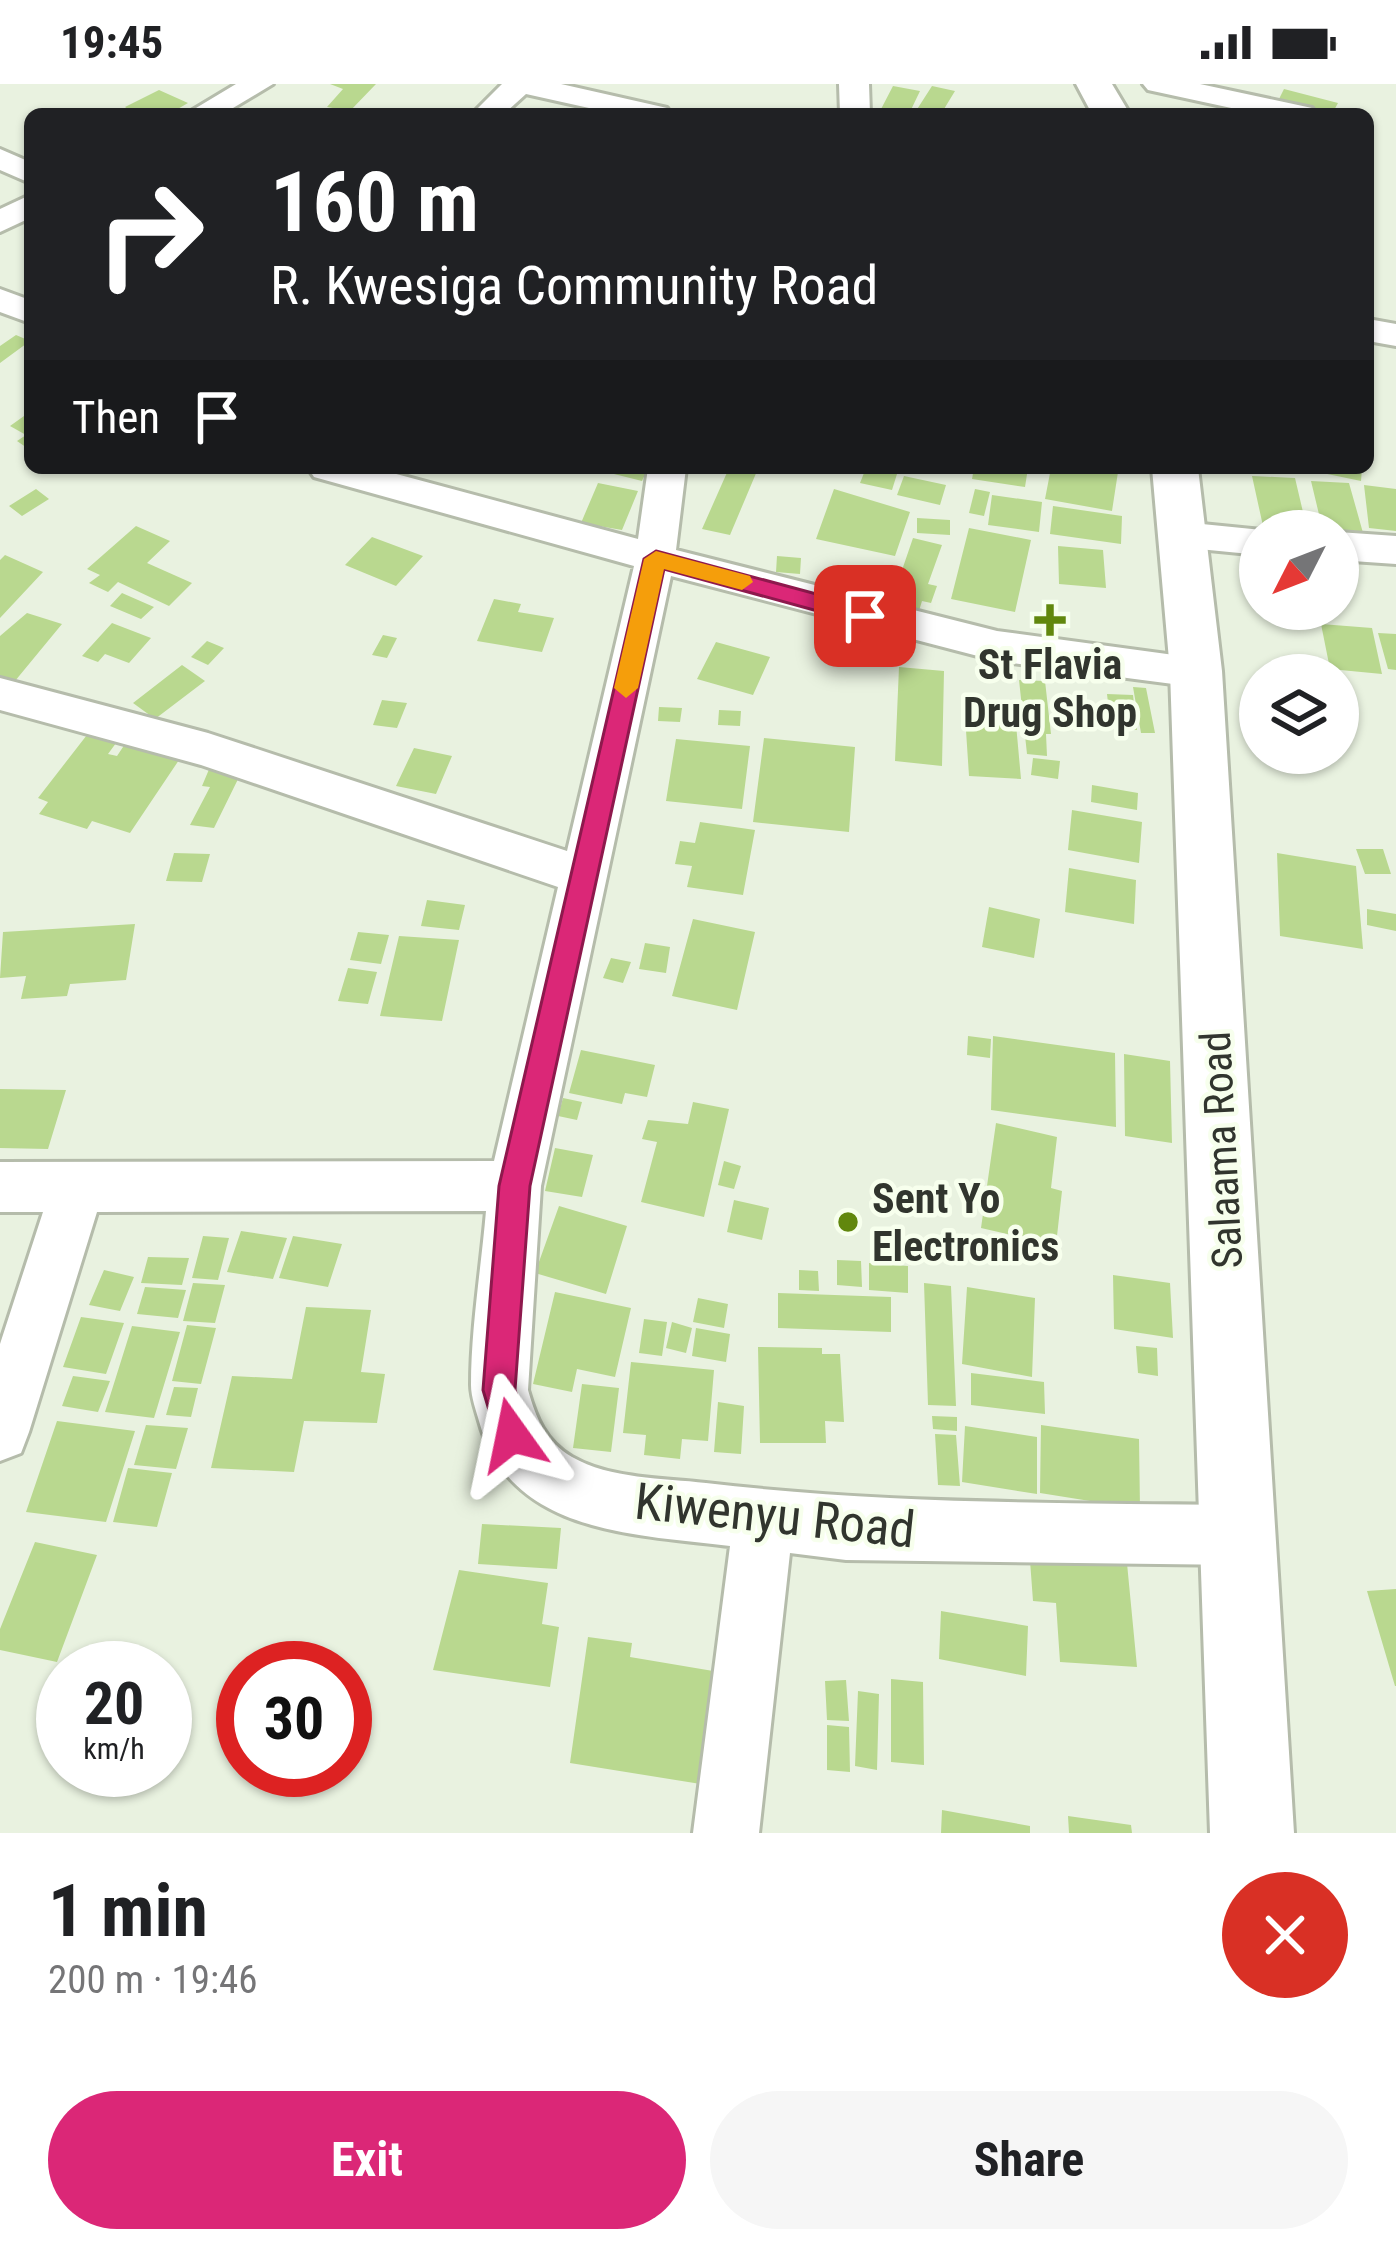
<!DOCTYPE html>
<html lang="en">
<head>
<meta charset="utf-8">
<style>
  :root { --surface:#fff; --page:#f6f6f6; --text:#202124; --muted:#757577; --accent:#db2777 }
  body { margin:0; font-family:"Roboto Condensed",sans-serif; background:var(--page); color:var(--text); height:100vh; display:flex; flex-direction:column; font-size:45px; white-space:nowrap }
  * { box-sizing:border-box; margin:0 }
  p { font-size:39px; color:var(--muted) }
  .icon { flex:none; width:66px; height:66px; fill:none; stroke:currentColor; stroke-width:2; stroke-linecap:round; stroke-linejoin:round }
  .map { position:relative; height:1749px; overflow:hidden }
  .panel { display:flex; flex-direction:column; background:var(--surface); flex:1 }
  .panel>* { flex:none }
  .hud { position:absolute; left:24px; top:24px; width:1350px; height:366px; border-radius:18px; box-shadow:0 3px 9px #0004; background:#202124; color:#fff; overflow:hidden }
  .needle { width:78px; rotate:228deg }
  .buttons { position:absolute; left:1239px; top:426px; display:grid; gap:24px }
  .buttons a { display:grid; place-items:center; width:120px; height:120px; border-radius:50%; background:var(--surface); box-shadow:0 3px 9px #0004; font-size:60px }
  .speed { position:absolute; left:36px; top:1557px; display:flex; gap:24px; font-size:60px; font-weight:700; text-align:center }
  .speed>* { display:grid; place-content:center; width:156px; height:156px; border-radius:50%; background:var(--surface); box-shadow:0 3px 9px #0004; line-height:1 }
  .speed small { font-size:30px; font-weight:400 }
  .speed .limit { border:18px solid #d22; background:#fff; color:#111 }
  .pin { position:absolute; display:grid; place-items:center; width:102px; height:102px; color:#fff; margin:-51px; border-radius:24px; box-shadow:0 6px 18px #0006 }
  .me { position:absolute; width:132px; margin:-66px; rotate:348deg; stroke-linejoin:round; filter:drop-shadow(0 0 9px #0008) }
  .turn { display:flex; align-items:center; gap:42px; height:252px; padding:0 48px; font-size:54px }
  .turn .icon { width:156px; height:156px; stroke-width:2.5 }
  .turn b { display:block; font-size:84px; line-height:102px }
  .then { display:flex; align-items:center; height:114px; padding:0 48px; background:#0003; gap:24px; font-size:45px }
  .round { display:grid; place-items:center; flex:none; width:126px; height:126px; border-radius:63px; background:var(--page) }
  .overview { display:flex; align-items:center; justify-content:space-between; height:204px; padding:0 48px }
  h1 { font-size:72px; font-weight:700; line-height:90px }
  .action { display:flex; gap:24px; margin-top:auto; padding:24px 48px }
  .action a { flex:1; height:138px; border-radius:72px; background:var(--accent); color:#fff; font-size:48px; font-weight:700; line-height:138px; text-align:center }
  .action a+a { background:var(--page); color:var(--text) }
  .status { display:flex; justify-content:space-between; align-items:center; height:84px; padding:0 60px; background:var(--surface); direction:ltr }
  .status svg { height:33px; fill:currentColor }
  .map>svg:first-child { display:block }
</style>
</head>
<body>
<div class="status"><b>19:45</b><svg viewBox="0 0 49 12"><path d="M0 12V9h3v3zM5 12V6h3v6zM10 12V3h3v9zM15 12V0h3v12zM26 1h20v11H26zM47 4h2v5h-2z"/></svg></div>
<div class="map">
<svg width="1396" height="1749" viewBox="0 0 1396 1749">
  <rect width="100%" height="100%" fill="#e9f2e0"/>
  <!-- building -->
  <path fill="#b9d88f" d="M330,0H376L350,27L327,23L343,5Z
    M893,2L920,7L909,30L880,27Z
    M932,2L955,7L941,30H914Z
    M1284,5L1338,19L1332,30L1276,21Z
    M159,6L188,19L169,30H134L125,23Z
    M16,251L30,257L0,279V262Z
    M24,332L30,336V366L17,357L26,351L10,342Z
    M590,384H648L642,397Z
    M729,384L757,387L730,451L702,445Z
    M866,384L897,390L892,406L860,399Z
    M974,384H1028L1025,403L972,395Z
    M1051,384L1118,388L1112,427L1045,415Z
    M1308,384H1362L1361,397L1308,386Z
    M904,392L946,401L940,421L897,411Z
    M1252,392L1295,394L1307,445L1263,442Z
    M1311,397L1349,399L1365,456L1338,455V447H1323Z
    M598,399L638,407L622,446L581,439Z
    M1364,401L1396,405V447L1369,444Z
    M36,405L49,415L22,432L9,422Z
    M834,405L910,428L895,472L816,455Z
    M975,405L990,408L984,432L969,429Z
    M992,411L1042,418L1039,448L988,441Z
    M1053,422L1122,432L1121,460L1050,450Z
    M917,434L950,436V451L917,449Z
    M136,442L170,457L147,479L192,499L169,522L118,498L108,508L89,499L100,491L87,485Z
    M969,444L1031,456L1015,528L951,515Z
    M372,453L423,472L396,502L345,481Z
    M913,454L942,461L928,500L937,502L931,519L922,517L918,530L889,524Z
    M1058,462L1103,466L1106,504L1059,500Z
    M5,471L43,488L0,534V476Z
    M777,472L801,474L800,490L776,488Z
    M122,509L154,523L141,535L110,522Z
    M494,515L521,520L518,528L554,534L542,568L477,557Z
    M27,529L62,540L15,597L0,593V552Z
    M112,539L151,554L129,579L105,570L98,578L82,572Z
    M1321,540L1372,544L1382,590L1330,585Z
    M1378,549L1396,550V586L1388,585Z
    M383,551L397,554L387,574L372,571Z
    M207,557L224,564L208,581L191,573Z
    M716,558L770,573L753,611L697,595Z
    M182,581L205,597L155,635L133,619Z
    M899,583L944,587L942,682L895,677Z
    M1019,596L1045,597L1051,650H1046L1047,672L1027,670Z
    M1133,603L1146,604L1155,649H1141Z
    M1107,610L1133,611L1137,646L1111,645Z
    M382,616L407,619L397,644L373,641Z
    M964,616L1014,618L1021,695L969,692Z
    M659,623L682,624L680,638L658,637Z
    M719,626L741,627L740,642L718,641Z
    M90,647L119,655L108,670L117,672L127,657L181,673L130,749L92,737L87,745L39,730L48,718L38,714Z
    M764,654L855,663L849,748L753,738Z
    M676,655L750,662L742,725L666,717Z
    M414,664L452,672L436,710L396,702Z
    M1033,674L1060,677L1058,695L1031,691Z
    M210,683L242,687L214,744L190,741L210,703L202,702Z
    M1092,701L1138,709L1137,726L1091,718Z
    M1072,726L1142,738L1139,779L1068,766Z
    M700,738L755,746L743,811L687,803L692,782L675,780L680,757L695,759Z
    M1356,765H1383L1391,790H1365Z
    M174,769L210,770L202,798L166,797Z
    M1277,769L1356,782L1363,865L1280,852Z
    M1069,784L1136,796L1134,840L1065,828Z
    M427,816L465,821L459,846L421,842Z
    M989,823L1040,835L1034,874L982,863Z
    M1367,825L1396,830V847L1367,841Z
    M693,835L755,848L737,926L672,912Z
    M135,840L126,896L70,900L67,912L21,915L26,892L0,894L3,848Z
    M358,848L389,851L381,880L350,876Z
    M399,852L459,856L442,937L380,932Z
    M645,859L670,863L666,889L639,885Z
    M611,874L631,878L623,899L603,894Z
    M348,884L377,888L368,920L338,917Z
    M968,952L991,955L990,974L967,971Z
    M993,952L1115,969L1116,1043L991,1026Z
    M581,966L655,981L647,1013L625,1009L622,1020L569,1009Z
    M1124,970L1170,977L1172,1059L1125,1052Z
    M0,1005L66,1006L48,1065L0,1064Z
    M563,1014L582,1018L577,1036L558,1032Z
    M693,1018L729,1025L704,1133L641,1118L657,1058L642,1055L648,1036L688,1040Z
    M996,1039L1057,1053L1051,1104L1062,1107L1056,1161L981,1144Z
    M555,1064L593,1071L582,1113L545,1107Z
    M724,1077L741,1082L734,1105L718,1101Z
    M734,1116L769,1124L762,1156L727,1148Z
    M559,1122L627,1142L606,1210L535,1189Z
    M241,1147L287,1154L273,1195L227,1188Z
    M203,1152L229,1154L218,1196L192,1194Z
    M293,1152L342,1160L328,1203L279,1194Z
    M148,1173L189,1174L182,1201L141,1199Z
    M837,1176L861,1177L862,1203L837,1201Z
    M869,1179L908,1182V1209L869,1206Z
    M104,1186L134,1193L120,1227L89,1221Z
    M799,1186L818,1187L819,1207L799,1206Z
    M1113,1191L1170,1199L1173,1254L1114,1245Z
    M193,1199L225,1201L215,1239L183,1237Z
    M924,1199L951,1202L956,1322L928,1321Z
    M145,1203L186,1206L178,1234L137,1230Z
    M967,1203L1035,1214L1032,1293L962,1280Z
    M555,1208L631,1224L615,1293L577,1285L572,1308L533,1300Z
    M778,1209L891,1213V1248L778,1244Z
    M698,1214L728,1220L724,1244L693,1238Z
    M306,1223L371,1226L361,1288L385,1290L377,1339L304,1337L294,1388L211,1384L232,1292L292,1295Z
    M81,1233L124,1239L106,1290L63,1283Z
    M644,1235L667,1238L662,1272L639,1269Z
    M672,1238L692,1244L686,1269L666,1264Z
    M187,1241L216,1244L201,1300L172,1297Z
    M132,1242L180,1248L154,1334L105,1328Z
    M696,1244L730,1250L726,1278L692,1272Z
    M1136,1262L1157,1264L1158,1292L1138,1289Z
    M758,1263L822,1264V1270H840L844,1338L825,1337L826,1359H760Z
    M631,1278L714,1286L708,1357L682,1355L680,1375L644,1371L646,1351L623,1349Z
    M971,1289L1044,1298L1045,1330L971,1321Z
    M73,1292L110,1297L98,1328L62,1322Z
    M582,1300L619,1304L611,1368L573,1364Z
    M174,1303L198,1304L191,1333L166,1331Z
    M718,1318L744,1322L741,1370L714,1368Z
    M932,1332L957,1333V1347L933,1345Z
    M57,1337L135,1347L106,1438L26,1428Z
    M146,1341L188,1344L176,1385L134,1381Z
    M1041,1341L1139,1355L1140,1425L1040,1409Z
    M965,1342L1037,1353V1410L962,1398Z
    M935,1350L956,1351L960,1402L938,1401Z
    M128,1384L172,1389L157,1443L113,1438Z
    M482,1440L561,1444L557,1485L478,1480Z
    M35,1458L97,1471L57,1578L0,1566V1545Z
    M1029,1463L1126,1469L1137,1583L1060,1578L1056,1519L1033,1517Z
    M459,1486L548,1499L542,1540L559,1543L550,1603L433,1586Z
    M1396,1505V1602H1395L1367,1507Z
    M941,1527L1028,1542L1026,1592L939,1575Z
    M588,1553L632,1559L630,1573L725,1589L713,1702L570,1679Z
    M891,1595L923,1598L924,1681L891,1678Z
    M846,1596L849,1637L827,1636L825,1597Z
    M858,1607L879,1610L877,1686L855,1682Z
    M827,1641L849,1643L850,1688L827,1686Z
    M942,1726L1030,1742V1749H941Z
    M1068,1732L1131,1741L1132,1749H1069Z"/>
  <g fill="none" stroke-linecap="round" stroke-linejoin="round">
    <defs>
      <path id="minor" d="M236,0H273L223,30H186Z
        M502,0H561L667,24L671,30H616L526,10L504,30H472Z
        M839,0H869L870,30H840Z
        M1143,0H1200L1312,24L1316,30H1259L1148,6Z
        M0,65L30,78V99L0,86Z
        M30,111V134L0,148V125Z
        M0,205L30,216V239L0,228Z
        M1368,235L1396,240V262L1368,257Z
        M308,384H374L638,455L648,384H686L676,466L997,547L1211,576L1217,587L1211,598L1196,603L997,577L671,492L541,1102L528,1306C536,1334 545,1357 572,1373C610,1395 663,1394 706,1399C884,1420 1061,1419 1240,1421L1261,1430L1270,1451L1261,1472L1240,1481L846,1476L790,1469L759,1749H693L730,1462C633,1450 510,1450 479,1337C476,1326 471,1313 471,1301C471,1244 481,1185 486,1127L97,1128L29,1348L21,1369L0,1377V1260L43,1128H0V1078L494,1077L558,803L201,681L0,626V594L208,649L567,767L634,482L314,393Z
        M1182,438L1273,447H1260V471L1168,462L1163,452L1168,442Z
        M1338,448L1396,452V480L1338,476Z"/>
      <path id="major" d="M1076,0H1112L1130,30H1092Z
        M1152,384H1198L1222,587L1294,1749H1210L1170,587Z"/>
    </defs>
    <!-- minor casing -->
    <use href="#minor" stroke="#b5bcab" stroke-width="6"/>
    <!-- major casing -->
    <use href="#major" stroke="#b5bcab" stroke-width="6"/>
    <!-- minor -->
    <use href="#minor" fill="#fff" fill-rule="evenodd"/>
    <!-- major -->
    <use href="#major" fill="#fff" fill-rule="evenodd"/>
  </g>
  <!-- route -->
  <path fill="#db2777" stroke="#8e194d" stroke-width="3" d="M656,467L865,523L876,532L865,540L664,485L530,1102L515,1306L529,1351L524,1363L512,1368L500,1363L483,1306L499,1102L644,475Z"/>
  <!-- slow -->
  <path fill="#f59e0b" d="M656,467L750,492L753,498L742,506L664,485L638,604L626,614L614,604L644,475Z"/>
  <!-- markers -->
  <g fill="#61870d" stroke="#f7ffed" stroke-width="4.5">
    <path d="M1044 518h12v12h12v12h-12v12h-12v-12h-12v-12h12z"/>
    <circle cx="848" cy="1138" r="12"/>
  </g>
  <g text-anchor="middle" stroke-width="9" stroke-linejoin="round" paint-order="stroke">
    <!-- poi labels -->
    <g font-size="42" font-weight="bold" fill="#31352e" stroke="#f7ffed">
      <text x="1050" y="595">St Flavia<tspan x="1050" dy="48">Drug Shop</tspan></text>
      <text x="872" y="1129" text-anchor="start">Sent Yo<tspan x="872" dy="48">Electronics</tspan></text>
    </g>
    <!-- street labels -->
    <g font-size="42" fill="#31352e" stroke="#f7ffed">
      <text transform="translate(1221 1066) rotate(-93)" y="15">Salaama Road</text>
    </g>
    <!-- near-street labels -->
    <g font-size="51" fill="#31352e" stroke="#f7ffed">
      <text transform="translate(775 1431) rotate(6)" y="18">Kiwenyu Road</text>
    </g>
  </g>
</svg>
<div class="buttons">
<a><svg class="needle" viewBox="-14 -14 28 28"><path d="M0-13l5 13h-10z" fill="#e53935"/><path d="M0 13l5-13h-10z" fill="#757577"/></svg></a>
<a><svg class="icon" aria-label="layers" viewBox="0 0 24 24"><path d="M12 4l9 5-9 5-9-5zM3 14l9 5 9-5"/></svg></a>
</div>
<div class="speed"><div>20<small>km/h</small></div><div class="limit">30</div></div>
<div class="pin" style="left:865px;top:532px;background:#d93025"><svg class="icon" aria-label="arrive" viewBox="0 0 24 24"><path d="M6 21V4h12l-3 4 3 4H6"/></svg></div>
<svg class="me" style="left:512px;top:1351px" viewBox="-20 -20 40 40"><path d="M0-17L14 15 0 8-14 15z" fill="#db2777" stroke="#fff" stroke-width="4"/></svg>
<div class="hud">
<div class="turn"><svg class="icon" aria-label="right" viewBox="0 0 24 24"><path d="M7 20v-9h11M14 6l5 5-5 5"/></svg><div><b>160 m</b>R. Kwesiga Community Road</div></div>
<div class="then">Then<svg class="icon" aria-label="arrive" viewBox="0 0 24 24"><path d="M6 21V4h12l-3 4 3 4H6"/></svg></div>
</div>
</div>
<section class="panel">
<div class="overview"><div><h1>1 min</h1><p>200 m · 19:46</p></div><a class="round" style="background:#d93025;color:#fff"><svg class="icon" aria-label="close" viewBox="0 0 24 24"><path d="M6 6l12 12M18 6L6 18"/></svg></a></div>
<div class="action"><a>Exit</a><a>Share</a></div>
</section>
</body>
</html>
